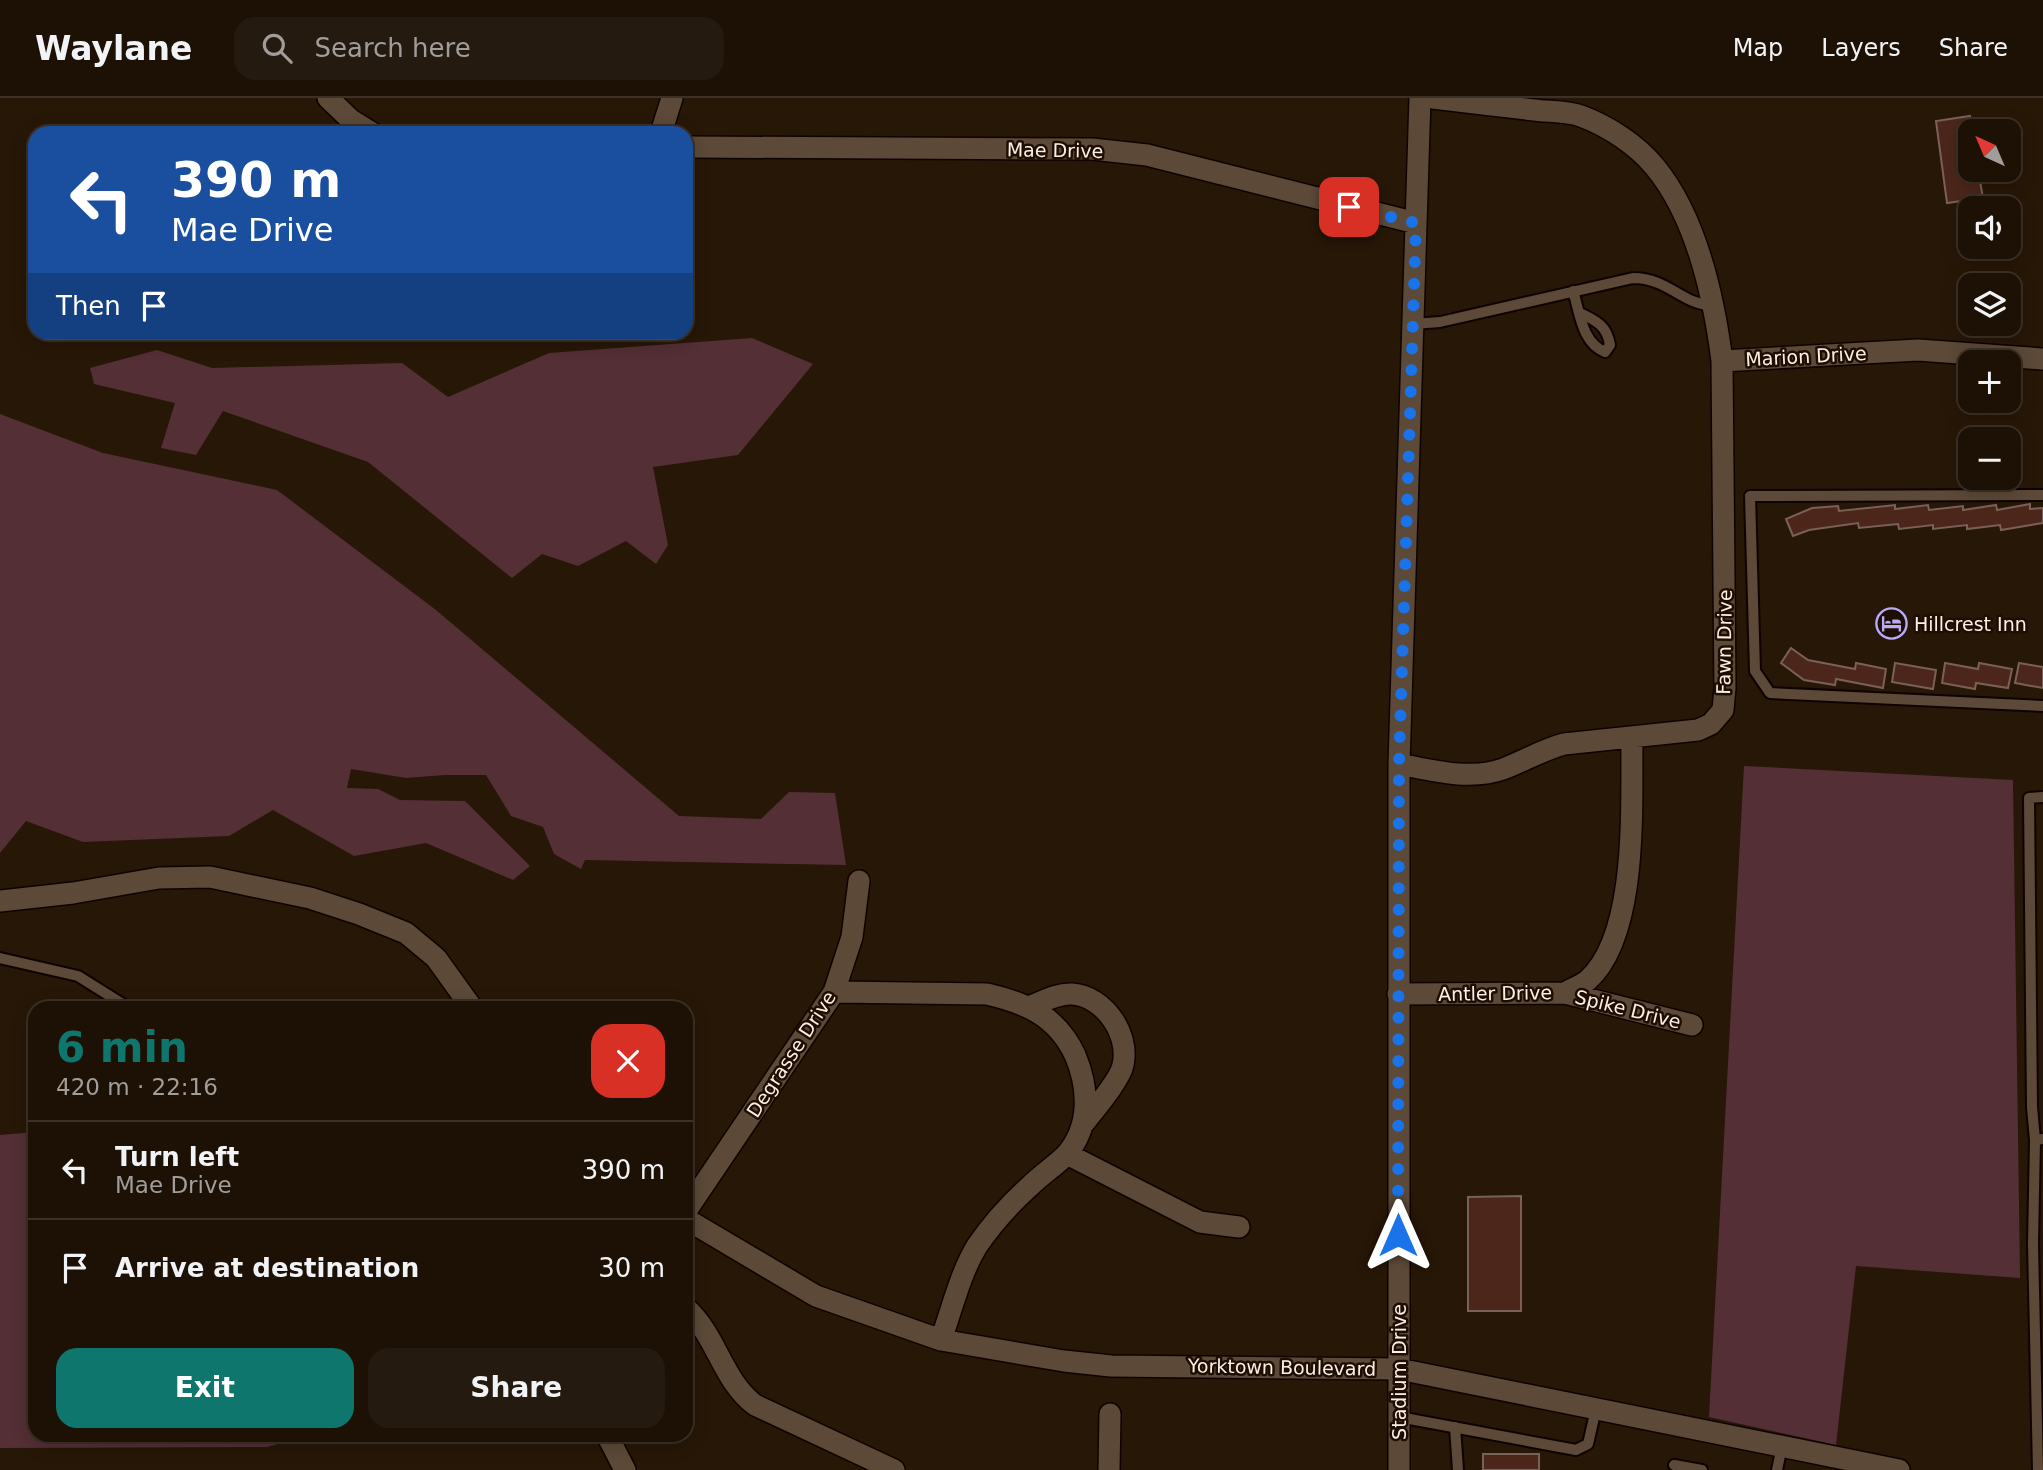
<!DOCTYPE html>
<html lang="en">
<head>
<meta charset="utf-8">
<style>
  :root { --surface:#1d1105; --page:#251a0f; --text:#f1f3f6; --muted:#a09d9a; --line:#3b3127; --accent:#0f766e }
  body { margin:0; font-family:"DejaVu Sans",sans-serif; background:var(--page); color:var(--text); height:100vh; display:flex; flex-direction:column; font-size:26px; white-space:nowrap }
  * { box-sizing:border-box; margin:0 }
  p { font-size:23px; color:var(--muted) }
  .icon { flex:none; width:38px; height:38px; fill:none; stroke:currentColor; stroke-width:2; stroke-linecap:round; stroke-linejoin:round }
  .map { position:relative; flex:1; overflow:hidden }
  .sheet { position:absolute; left:28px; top:903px; width:665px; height:441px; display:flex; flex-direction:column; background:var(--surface); border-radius:21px; box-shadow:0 4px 18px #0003,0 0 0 2px var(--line) }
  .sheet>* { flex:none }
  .hud { position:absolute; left:28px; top:28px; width:665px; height:214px; border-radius:21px; box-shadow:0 4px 18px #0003,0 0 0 2px var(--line); background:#1a4fa0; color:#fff; overflow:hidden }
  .needle { width:46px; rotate:316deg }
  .buttons { position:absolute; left:1958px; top:21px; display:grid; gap:14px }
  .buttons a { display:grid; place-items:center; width:63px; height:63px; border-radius:14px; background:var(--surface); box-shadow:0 4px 18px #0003,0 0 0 2px var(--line); font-size:35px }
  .pin { position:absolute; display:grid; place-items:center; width:60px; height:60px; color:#fff; margin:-30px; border-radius:14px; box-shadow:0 4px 10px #0006 }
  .me { position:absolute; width:77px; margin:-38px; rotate:0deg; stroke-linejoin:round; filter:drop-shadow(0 0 5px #0008) }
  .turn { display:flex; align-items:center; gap:24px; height:147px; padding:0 28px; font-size:32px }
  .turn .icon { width:91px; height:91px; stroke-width:2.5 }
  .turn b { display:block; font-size:49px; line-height:60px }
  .then { display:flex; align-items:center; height:66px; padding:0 28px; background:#0003; gap:14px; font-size:26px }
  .round { display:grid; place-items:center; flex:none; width:74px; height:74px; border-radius:21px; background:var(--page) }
  .headline { display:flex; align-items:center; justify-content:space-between; height:119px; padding:0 28px }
  h1 { font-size:42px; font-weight:800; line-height:52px; color:var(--accent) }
  .button { display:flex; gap:14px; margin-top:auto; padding:14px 28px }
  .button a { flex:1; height:80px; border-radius:21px; background:var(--accent); color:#fff; font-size:28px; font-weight:800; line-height:80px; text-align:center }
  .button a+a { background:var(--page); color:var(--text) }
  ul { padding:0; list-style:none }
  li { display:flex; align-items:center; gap:21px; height:98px; padding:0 28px; border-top:2px solid var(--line) }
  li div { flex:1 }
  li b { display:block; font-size:26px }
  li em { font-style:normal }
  header { display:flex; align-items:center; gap:42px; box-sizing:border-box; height:98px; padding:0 35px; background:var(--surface); border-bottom:2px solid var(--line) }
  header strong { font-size:33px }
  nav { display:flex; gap:38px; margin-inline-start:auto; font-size:24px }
  .search { width:490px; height:63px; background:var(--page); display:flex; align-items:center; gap:18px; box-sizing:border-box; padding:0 24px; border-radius:21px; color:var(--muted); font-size:26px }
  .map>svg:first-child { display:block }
</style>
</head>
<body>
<header>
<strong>Waylane</strong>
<div class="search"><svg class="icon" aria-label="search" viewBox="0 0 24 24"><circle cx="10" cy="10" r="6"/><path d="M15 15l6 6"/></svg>Search here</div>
<nav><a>Map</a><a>Layers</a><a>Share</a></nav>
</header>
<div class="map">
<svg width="2043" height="1372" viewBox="0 0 2043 1372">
  <rect width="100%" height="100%" fill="#271707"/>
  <!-- green -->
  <path fill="#542f35" d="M752,240L813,266L738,357L653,369L668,447L656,466L626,443L578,468L542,456L512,480L368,364L223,313L196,357L161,350L175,305L94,286L90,270L157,252L212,270L402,265L448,299L549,255Z
    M0,316L103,355L277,392L436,512L679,718L761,721L789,694L835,695L846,767L585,762L581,771L554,756L543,729L511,718L486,677H444L406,680L351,671L347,690L378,691L400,702L465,703L530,768L513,782L426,745L354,758L273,712L229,738L83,744L26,723L0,755Z
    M1744,668L2013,682L2020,1180L1856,1168L1836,1347L1709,1319Z
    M35,1034V1337H309L267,1349L0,1350V1037Z"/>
  <!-- building -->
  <path fill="#4c261b" stroke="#7a6058" stroke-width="2" d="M1970,18L1972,33L1970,72H1978L1983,100L1947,105L1936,23Z
    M2030,406V411L2043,410V425L2001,432L2000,427L1967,431V427L1933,431V427L1899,431L1898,426L1859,430L1858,425L1809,432L1793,438L1786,421L1812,410L1838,408L1839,413L1895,407V411L1928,407L1929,412L1963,408V412L1996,407L1997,412Z
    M1791,550L1808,562L1855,571L1856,565L1886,571L1883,590L1836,581L1835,587L1804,582L1781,565Z
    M1895,565L1936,572L1933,591L1892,584Z
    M1945,565L1978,571L1979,565L2012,571L2008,590L1976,585L1975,591L1942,585Z
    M2019,565L2043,569V590L2015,585Z
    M1521,1098V1213H1468V1099Z
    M1483,1356H1539V1372H1483Z"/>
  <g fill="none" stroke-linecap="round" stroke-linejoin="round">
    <defs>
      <path id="lane" d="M1573,193C1580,215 1582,245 1605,254L1610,247C1607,228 1597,223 1580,215
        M1413,226L1440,224L1633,180C1669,180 1683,208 1713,207
        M2043,397L1750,398L1755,573L1770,595L2043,608
        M0,860L78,878L129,910
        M2035,1042L2032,1009L2029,700L2043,699
        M1399,1319L1576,1352L1588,1346L1596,1311
        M1455,1329L1458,1372
        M1674,1367L1702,1372
        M1777,1372L1782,1348
        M2038,1372L2033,1146L2035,1042L2043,1041"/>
      <path id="street" d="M328,0L351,22L372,35
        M1433,0C1467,4 1500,8 1534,12C1549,14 1567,13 1581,18C1608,28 1637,47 1655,69C1696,119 1714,200 1722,263L1918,252L2043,261
        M661,35L672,0
        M686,49L1092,51L1147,57L1416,125
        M1399,666C1431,672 1470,683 1503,671C1524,663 1542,652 1564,646L1698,632L1711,626L1723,612L1725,590L1722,263
        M0,803L73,795L159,780L210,779L310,800L359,816L406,835L436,860L472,910
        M834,894L987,896C1026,905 1057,918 1075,957C1089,990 1091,1028 1066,1057C1055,1068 1041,1077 1030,1088C1010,1106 992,1126 977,1148C960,1176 952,1211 941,1242
        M1565,895L1692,927
        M1398,896L1565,895C1572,891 1582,887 1588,882C1639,836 1631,704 1632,640
        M1031,908C1044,903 1058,895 1072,896C1104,898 1130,936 1123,967C1120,982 1094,1012 1084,1025
        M1067,1056L1200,1124L1239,1129
        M686,1113L834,894L852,839L859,783
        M686,1121L816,1198L941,1242L1064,1263L1111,1268L1399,1271L1899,1372
        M686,1210C717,1238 722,1282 755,1307L894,1372
        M607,1337L625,1372
        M1109,1372L1110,1316
        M1399,1372V666L1420,0"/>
    </defs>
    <!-- lane casing -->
    <use href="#lane" stroke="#0f0300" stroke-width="14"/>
    <!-- street casing -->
    <use href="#street" stroke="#0f0300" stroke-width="24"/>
    <!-- lane -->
    <use href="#lane" stroke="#5c4938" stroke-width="10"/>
    <!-- street -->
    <use href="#street" stroke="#5c4938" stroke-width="21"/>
  </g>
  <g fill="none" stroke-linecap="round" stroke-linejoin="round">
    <!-- route -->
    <path stroke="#1a73e8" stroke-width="12" stroke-dasharray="0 21.6" d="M1349,109L1416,125L1399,666L1398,1137"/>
  </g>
  <!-- icons -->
  <defs>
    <symbol id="hotel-ring" viewBox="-11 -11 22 22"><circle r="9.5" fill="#1d0e01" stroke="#b8abf7" stroke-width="1.5"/><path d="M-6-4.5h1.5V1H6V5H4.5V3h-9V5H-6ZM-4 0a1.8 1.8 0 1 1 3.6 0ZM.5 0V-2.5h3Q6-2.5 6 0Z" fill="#b8abf7"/></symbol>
  </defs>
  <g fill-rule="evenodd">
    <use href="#hotel-ring" x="1874" y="508" width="35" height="35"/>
  </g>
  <g text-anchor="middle" stroke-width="5" stroke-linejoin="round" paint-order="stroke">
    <!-- street labels -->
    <g font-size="19" fill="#fbefe5" stroke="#1d0e01">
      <text transform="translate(1055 52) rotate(1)" y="7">Mae Drive</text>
      <text transform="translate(1806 258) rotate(-3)" y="7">Marion Drive</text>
      <text transform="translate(1724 544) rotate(-89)" y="7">Fawn Drive</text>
      <text transform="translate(1495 895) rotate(-1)" y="7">Antler Drive</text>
      <text transform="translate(1628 911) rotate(14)" y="7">Spike Drive</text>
      <text transform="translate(791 956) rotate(-57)" y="7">Degrasse Drive</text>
      <text transform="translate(1282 1269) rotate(1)" y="7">Yorktown Boulevard</text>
      <text transform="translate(1399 1274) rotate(-90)" y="7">Stadium Drive</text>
    </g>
    <!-- poi labels -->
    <g font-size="19" fill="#fbefe5" stroke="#1d0e01" text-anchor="start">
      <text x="1914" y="533">Hillcrest Inn</text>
    </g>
  </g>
</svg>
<div class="buttons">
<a><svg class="needle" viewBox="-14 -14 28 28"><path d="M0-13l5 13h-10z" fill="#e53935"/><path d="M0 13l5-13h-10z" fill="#a09d9a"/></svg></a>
<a><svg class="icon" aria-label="sound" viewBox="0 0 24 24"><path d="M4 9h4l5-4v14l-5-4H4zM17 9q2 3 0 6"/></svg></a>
<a><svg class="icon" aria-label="layers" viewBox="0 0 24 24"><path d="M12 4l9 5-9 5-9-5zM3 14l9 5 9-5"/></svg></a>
<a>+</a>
<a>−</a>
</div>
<div class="pin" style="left:1349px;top:109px;background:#d93025"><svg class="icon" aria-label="arrive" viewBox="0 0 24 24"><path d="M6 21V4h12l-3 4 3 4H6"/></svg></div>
<svg class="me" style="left:1398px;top:1137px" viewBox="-20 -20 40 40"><path d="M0-17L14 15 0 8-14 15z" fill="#1a73e8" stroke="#fff" stroke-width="4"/></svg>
<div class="hud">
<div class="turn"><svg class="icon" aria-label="left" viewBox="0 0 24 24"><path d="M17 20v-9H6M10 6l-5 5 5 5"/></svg><div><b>390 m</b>Mae Drive</div></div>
<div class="then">Then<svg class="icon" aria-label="arrive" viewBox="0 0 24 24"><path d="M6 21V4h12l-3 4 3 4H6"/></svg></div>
</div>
<section class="sheet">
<div class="headline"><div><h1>6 min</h1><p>420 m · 22:16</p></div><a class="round" style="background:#d93025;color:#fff"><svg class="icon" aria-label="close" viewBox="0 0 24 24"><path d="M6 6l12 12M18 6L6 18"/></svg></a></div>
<ul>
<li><svg class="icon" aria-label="left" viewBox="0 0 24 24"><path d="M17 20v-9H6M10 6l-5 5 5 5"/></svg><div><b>Turn left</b><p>Mae Drive</p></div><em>390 m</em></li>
<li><svg class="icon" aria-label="arrive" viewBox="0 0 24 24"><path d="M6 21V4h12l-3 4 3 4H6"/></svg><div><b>Arrive at destination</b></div><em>30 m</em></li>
</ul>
<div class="button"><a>Exit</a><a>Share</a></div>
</section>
</div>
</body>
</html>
